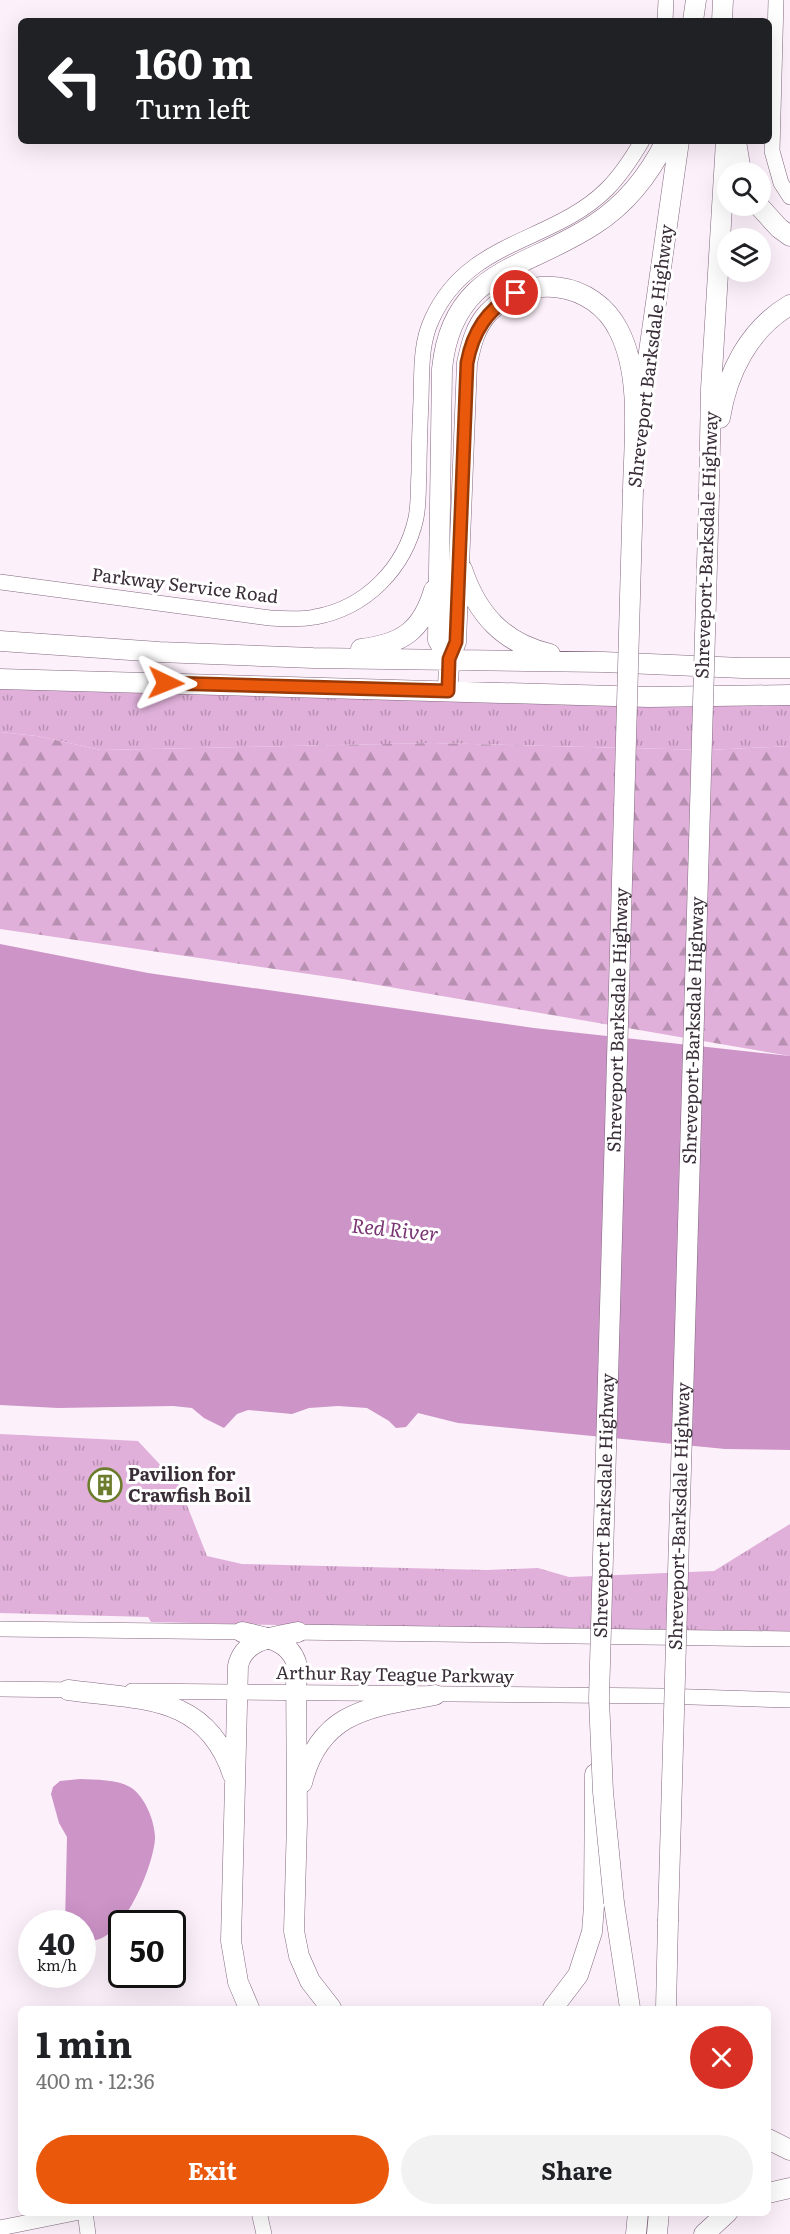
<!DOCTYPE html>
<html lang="en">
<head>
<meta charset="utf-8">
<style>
  :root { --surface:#fff; --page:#f2f2f2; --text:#202124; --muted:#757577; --accent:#ea580c }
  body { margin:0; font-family:Literata,serif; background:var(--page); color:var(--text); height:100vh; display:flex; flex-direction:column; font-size:22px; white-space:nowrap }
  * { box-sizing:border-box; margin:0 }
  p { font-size:20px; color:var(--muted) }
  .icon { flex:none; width:33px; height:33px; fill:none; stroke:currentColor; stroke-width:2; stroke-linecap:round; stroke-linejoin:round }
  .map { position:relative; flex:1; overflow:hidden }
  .sheet { position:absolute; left:18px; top:2006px; width:753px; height:210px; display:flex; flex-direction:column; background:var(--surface); border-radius:9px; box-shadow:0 6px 24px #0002 }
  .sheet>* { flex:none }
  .guide { position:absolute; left:18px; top:18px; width:754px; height:126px; border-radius:9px; box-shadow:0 6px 24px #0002; background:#202124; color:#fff; overflow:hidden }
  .tools { position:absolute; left:717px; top:162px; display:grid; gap:12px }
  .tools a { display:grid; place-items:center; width:54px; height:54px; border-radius:50%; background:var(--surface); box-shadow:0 6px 24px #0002; font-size:30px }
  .speed { position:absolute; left:18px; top:1910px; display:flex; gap:12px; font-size:30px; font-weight:700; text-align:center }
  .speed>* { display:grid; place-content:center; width:78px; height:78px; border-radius:50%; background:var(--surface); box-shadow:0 6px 24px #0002; line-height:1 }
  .speed small { font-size:15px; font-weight:400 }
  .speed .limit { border:3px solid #111; border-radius:9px; background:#fff; color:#111 }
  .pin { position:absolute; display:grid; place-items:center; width:51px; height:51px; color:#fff; margin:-26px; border:3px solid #fff; border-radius:50%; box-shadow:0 2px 6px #0007 }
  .me { position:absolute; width:66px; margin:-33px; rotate:92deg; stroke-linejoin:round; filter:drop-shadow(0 0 4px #0008) }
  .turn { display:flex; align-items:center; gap:21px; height:126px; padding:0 18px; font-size:27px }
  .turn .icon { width:78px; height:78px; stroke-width:2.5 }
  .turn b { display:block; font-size:42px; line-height:51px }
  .round { display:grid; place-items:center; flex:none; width:63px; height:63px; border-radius:32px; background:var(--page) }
  .headline { display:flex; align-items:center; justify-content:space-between; height:102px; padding:0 18px }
  h1 { font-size:36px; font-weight:700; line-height:45px }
  .primary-button { display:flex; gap:12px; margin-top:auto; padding:12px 18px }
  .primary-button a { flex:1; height:69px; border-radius:36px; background:var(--accent); color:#fff; font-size:24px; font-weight:700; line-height:69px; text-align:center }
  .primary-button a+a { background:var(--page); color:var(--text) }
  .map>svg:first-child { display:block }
</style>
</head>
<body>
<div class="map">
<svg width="790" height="2234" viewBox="0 0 790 2234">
  <defs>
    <pattern id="grass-tufts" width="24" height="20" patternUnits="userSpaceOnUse" patternTransform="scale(1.5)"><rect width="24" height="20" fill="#e0b0da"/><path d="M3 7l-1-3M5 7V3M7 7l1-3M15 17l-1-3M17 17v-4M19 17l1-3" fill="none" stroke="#b790b2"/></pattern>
    <pattern id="forest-firs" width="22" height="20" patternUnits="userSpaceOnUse" patternTransform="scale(1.5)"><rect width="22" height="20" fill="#e0b0da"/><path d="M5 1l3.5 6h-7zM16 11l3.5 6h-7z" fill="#b790b2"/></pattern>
  </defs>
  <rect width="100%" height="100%" fill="#fcf0fa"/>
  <!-- grass -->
  <path fill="url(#grass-tufts)" d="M0,685L790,703V746L709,750L433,743L101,750L37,736L0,732Z
    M0,1434L138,1441L179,1485L207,1556L242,1564L487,1570L538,1568L569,1577L714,1571L790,1524V1631L278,1625L151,1622L148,1617L0,1613Z"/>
  <!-- forest -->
  <path fill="url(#forest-firs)" d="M0,732L37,736L101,750L433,743L709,750L790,746V1056L343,979L0,929Z"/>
  <!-- water -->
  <path fill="#cd94c7" d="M0,944L148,973L534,1028L790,1056V1450L725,1449L458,1423L418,1413L406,1427L396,1428L389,1421L367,1408L338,1406L309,1408L292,1414L248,1410L237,1414L224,1428L204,1418L192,1408L173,1406L58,1408L0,1405Z
    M80,1779C95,1780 117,1779 130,1787C145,1796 154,1820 155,1836C156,1863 117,1957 83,1938L82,1923H65L67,1837L59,1823L51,1794L53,1787L60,1781Z"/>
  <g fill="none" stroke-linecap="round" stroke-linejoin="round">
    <defs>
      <path id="minor" d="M776,0L772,151L781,183L790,197
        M665,21L666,0
        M0,582L270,618C285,619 301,620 315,617C366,608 405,568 416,518C419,503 418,487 419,472C419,448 420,424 421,400C422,373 420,344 432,319C468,239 553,243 607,189C621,175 632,158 642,141
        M0,1629L253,1632
        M289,1632L790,1639
        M0,1689L78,1690
        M132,1691L661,1696L790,1700
        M85,2212L88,2234
        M259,2212L264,2234
        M0,2228L80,2212"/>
      <path id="major" d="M693,21L696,0
        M722,21L723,0
        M736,141L741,172
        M759,206L779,228L790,236
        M642,401L679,141
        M720,418C727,373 749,329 790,305
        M709,495L711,389L726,141
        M462,569C477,614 503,643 550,654
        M0,641L159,652L313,658L603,662L742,668H790
        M361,649C402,644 422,631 434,590
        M449,659L438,640L442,369C452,268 526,270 595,224C626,204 650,173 666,141
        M0,679L649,697L790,695
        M448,691L449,659L456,642L467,363C471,345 475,327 488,313C526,272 594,280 619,331C642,376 634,441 633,490
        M242,1632C263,1637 288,1639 296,1662L297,1822L294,1931L299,1956L310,1981L331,2008
        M68,1690C140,1700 206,1693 233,1775
        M302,1783C320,1710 372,1707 435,1695
        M614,1903L630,2008
        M249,2008L238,1982L231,1941L238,1666C244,1638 275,1637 298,1632
        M553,2008L578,1975L592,1932L594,1906L595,1774
        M666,2008L668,1921
        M768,2139L790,2150
        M768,2193L790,2188
        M636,2234L638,2212
        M657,2234L659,2212
        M704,2234L728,2212"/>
    </defs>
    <!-- minor casing -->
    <use href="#minor" stroke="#83677f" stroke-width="16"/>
    <!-- major casing -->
    <use href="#major" stroke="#83677f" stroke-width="21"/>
    <!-- minor -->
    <use href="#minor" stroke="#fff" stroke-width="15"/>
    <!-- major -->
    <use href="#major" stroke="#fff" stroke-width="20"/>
    <defs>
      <g id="major-bridge">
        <path id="s1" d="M614,1903L603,1792L599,1699L633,490"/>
        <path id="s2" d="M668,1921L709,495"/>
      </g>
    </defs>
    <!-- major-bridge casing -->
    <use href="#major-bridge" stroke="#83677f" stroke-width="21" stroke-linecap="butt"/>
    <!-- major-bridge -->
    <use href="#major-bridge" stroke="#fff" stroke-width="20"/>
  </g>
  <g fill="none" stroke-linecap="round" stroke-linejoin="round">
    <defs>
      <path id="route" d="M166,683L448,691L449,659L456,642L467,363C473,331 487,310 516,293"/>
    </defs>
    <!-- route casing -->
    <use href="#route" stroke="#983908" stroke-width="15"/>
    <!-- route -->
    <use href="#route" stroke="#ea580c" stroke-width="10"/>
  </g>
  <!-- icons -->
  <defs>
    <symbol id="building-ring" viewBox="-11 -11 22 22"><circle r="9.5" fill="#fff" stroke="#6b7d2c" stroke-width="1.5"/><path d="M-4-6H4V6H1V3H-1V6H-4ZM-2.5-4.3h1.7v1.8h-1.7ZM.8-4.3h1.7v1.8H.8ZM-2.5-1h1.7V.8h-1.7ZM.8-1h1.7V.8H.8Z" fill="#6b7d2c"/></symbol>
  </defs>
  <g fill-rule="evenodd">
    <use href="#building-ring" x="86" y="1466" width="38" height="38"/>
  </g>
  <g text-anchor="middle" stroke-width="6" stroke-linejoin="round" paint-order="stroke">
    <!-- street labels -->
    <g font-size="18" fill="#3a2e39" stroke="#fff">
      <text transform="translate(651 356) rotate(-83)" y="6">Shreveport Barksdale Highway</text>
      <text transform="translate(707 545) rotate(-88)" y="6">Shreveport-Barksdale Highway</text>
      <text transform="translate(185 586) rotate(7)" y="6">Parkway Service Road</text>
      <text dy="6" stroke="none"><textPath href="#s1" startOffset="884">Shreveport Barksdale Highway</textPath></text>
      <text dy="6" stroke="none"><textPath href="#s2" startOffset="891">Shreveport-Barksdale Highway</textPath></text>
      <text dy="6" stroke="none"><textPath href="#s1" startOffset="398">Shreveport Barksdale Highway</textPath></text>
      <text dy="6" stroke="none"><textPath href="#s2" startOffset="405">Shreveport-Barksdale Highway</textPath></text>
      <text transform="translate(395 1675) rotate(1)" y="6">Arthur Ray Teague Parkway</text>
    </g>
    <!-- poi labels -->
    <g font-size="18" font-weight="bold" fill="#3a2e39" stroke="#fff" text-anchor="start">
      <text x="128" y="1481">Pavilion for<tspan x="128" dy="21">Crawfish Boil</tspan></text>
    </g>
    <!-- water labels -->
    <g font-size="20" font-style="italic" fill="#793574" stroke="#fff">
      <text transform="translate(395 1230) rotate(6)" y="7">Red River</text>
    </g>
  </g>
</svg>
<div class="tools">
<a><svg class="icon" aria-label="search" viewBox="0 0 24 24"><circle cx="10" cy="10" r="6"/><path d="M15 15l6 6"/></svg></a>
<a><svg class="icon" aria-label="layers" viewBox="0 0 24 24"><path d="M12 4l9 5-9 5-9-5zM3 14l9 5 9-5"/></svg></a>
</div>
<div class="speed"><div>40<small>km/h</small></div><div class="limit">50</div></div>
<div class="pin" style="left:516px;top:293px;background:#d93025"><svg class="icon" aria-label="arrive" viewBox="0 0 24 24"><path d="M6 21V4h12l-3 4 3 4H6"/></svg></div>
<svg class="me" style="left:166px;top:683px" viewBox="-20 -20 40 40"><path d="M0-17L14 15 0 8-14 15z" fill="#ea580c" stroke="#fff" stroke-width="4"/></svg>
<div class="guide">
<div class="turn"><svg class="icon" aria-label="left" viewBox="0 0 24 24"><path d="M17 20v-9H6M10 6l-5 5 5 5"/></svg><div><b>160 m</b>Turn left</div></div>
</div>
<section class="sheet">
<div class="headline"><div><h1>1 min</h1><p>400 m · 12:36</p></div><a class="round" style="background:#d93025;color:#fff"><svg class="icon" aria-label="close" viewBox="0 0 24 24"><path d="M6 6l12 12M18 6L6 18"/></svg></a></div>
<div class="primary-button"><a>Exit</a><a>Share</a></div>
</section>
</div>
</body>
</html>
